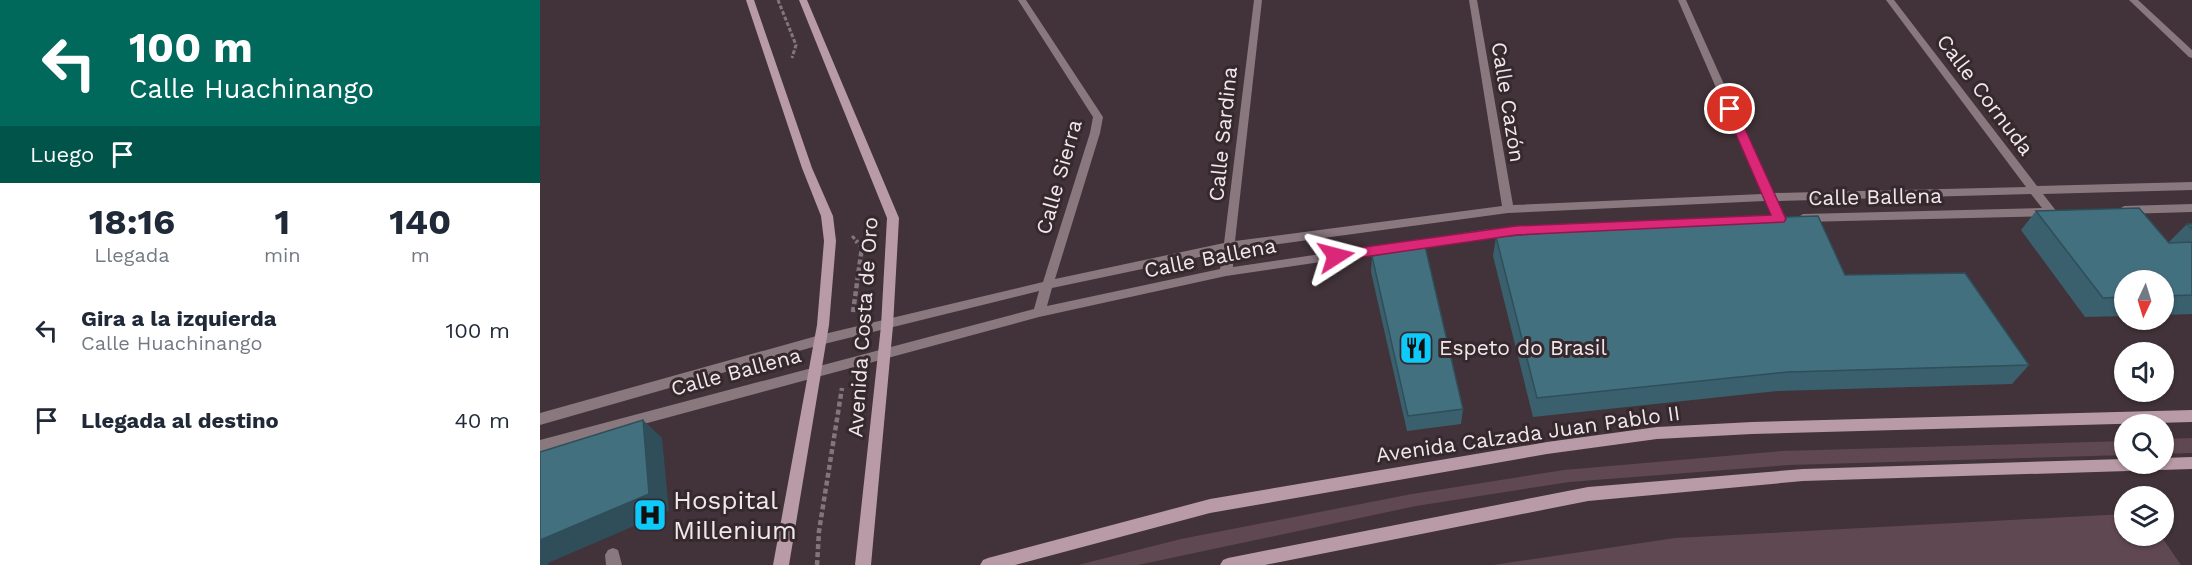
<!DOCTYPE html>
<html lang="es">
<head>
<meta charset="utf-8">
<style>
  :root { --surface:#fff; --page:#f6f6f7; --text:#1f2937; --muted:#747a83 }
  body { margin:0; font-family:"Work Sans",sans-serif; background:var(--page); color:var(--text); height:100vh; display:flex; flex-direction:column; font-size:22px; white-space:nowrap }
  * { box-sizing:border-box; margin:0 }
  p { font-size:20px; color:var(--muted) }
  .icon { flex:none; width:33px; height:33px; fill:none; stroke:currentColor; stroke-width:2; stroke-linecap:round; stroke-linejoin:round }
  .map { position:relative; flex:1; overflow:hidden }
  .details { display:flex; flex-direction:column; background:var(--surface); width:540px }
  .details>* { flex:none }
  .hud { background:#00695c; color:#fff; overflow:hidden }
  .needle { width:39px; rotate:184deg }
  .tools { position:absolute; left:1574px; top:270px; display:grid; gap:12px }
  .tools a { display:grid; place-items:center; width:60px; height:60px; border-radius:50%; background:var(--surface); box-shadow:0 2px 4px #0004; font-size:30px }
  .pin { position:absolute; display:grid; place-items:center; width:51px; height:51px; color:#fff; margin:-26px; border:3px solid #fff; border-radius:50%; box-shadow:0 2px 6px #0007 }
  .me { position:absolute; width:66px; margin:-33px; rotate:81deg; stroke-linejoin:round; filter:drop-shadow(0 0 4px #0008) }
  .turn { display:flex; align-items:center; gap:21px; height:126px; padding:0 30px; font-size:27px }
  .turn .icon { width:78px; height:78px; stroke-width:2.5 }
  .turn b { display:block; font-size:42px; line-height:51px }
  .then { display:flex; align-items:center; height:57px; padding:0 30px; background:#0003; gap:12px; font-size:22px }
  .eta { display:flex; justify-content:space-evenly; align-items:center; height:102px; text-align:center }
  .eta b { font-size:36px; font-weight:700; line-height:42px }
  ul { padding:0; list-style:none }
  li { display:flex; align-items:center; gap:18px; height:90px; padding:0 30px }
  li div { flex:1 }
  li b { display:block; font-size:22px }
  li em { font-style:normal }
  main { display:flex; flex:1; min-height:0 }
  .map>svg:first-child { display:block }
</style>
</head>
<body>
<main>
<section class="details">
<div class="hud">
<div class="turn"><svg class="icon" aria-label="left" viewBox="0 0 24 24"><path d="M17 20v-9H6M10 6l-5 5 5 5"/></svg><div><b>100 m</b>Calle Huachinango</div></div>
<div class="then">Luego<svg class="icon" aria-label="arrive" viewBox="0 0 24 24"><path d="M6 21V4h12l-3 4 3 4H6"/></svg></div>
</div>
<div class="eta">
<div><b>18:16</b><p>Llegada</p></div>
<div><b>1</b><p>min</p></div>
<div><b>140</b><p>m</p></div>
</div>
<ul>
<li><svg class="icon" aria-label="left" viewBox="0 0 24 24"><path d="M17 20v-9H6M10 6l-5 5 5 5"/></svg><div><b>Gira a la izquierda</b><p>Calle Huachinango</p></div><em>100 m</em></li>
<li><svg class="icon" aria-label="arrive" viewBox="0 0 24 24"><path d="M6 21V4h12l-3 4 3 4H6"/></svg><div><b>Llegada al destino</b></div><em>40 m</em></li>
</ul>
</section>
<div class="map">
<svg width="1652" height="565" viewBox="0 0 1652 565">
  <rect width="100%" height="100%" fill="#413339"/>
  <!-- green -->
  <path fill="#604852" d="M1652,438V453L1623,454V439Z
    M1584,441V455L1249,465L1029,482L876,506L598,565H538L641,539L872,494L1024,470L1242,451Z
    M1584,514V536H1621L1641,565H953L1135,538Z"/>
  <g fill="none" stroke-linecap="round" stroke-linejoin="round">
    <!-- path-far1 -->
    <path stroke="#82767b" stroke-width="3" stroke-dasharray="4 2" stroke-linecap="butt" d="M238,0L256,45L252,58
      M312,236L318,242"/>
    <!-- path -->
    <path stroke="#82767b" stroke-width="4.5" stroke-dasharray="5 3" stroke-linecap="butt" d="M313,312L322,247L316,241
      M277,565L279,531L302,388"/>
    <!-- lane -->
    <path fill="#8a787f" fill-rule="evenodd" d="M73,548L78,550L82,565H66L65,555L68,550Z"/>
    <!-- street -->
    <path fill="#8a787f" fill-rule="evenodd" d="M478,0H486L563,117L560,133L515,279L684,243L714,0H722L695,241L962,206L929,0H937L973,205L1222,194L1138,0H1146L1233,193L1486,187L1346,0H1354L1497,186L1652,182V190L1503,194L1517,212L1511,216L1263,222L1257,218L1263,214L1502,208L1491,194L1236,201L1245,219L1239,223L1235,222L1225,201L968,213L694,250L693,267L950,229L1120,220L1126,224L1120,228L950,237L686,276L499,317L0,452V440L494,309L499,291L280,345L0,425V413L280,335L503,282L550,133L553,117ZM683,252L680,269L507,306L512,288Z
      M1589,0H1598L1652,50V58L1649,57Z
      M1652,204V212L1584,214L1578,210L1584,206Z"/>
    <!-- secondary -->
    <path fill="#b89ba6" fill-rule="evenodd" d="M206,0H214L272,168L293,216L296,241L289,325L249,565H233L277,325L284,241L281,216L262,168Z
      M259,0H267L359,218L353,326L331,565H315L341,326L347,218Z
      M1652,410V422L1212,434L1117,439L1007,454L670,513L475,565H440L443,560L448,558L670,499L1007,442L1117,427L1212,422Z
      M1652,457V469L1263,481L1048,501L725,565H680L683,560L688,558L1048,487L1263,469L1584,459V464H1623V458Z"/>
  </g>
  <!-- wall -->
  <path fill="#3a606d" d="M1496,211L1629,242L1647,224H1652V314L1623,315V280H1584V316L1545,317L1481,230Z
    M956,237L1305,275L1489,365L1472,384L1237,391L993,417L953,256Z
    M832,256L923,409L921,424L867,431L831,272Z"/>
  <!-- shaded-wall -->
  <path fill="#2f4e59" d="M103,420L122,438L129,511L8,563L9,565H0V540Z"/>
  <!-- building -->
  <path fill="#43707f" stroke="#2f4e59" stroke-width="1.5" d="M1599,208L1629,243L1652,242V295L1623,296V280H1584V297L1563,298L1496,211Z
    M1278,216L1305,275L1425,273L1489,365L1248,372L997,398L956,237L1160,220Z
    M1647,224H1652V229Z
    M885,246L923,409L868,416L832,256Z
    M103,420L109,494L0,540V452Z"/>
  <!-- route -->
  <path fill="#db2777" stroke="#8e194d" stroke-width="1.5" d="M1190,106L1196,109L1246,219L1244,222L976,235L796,261L789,256L796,251L976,226L1231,215L1185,109Z"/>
  <!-- icons -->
  <defs>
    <symbol id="restaurant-square" viewBox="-11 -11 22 22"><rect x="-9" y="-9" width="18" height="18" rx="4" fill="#0dcafa" stroke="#36292e"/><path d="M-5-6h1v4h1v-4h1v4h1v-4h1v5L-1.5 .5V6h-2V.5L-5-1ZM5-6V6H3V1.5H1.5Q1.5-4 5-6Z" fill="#111"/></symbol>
    <symbol id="hospital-square" viewBox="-11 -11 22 22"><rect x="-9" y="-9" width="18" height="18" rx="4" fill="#0dcafa" stroke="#36292e"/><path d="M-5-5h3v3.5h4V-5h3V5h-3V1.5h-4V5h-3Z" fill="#111"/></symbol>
  </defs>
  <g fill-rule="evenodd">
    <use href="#restaurant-square" x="857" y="329" width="38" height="38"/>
    <use href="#hospital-square" x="91" y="496" width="38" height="38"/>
  </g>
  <g text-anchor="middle" stroke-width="6" stroke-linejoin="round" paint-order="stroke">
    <!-- street labels -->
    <g font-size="21" fill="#f1e8ec" stroke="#36292e">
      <text transform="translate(1445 95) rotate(53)" y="7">Calle Cornuda</text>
      <text transform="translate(968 102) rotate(81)" y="7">Calle Cazón</text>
      <text transform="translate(683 134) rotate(-84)" y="7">Calle Sardina</text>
      <text transform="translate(519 177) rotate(-74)" y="7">Calle Sierra</text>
      <text transform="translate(1335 197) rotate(-1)" y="7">Calle Ballena</text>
      <text transform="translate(670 258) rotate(-11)" y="7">Calle Ballena</text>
      <text transform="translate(323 327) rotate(-86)" y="7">Avenida Costa de Oro</text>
      <text transform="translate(196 372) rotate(-15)" y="7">Calle Ballena</text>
      <text transform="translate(988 434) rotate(-8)" y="7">Avenida Calzada Juan Pablo II</text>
    </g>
    <!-- poi labels -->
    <g font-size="21" fill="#f1e8ec" stroke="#36292e" text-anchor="start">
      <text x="899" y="355">Espeto do Brasil</text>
    </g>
    <!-- near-poi labels -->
    <g font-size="26" fill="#f1e8ec" stroke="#36292e" text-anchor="start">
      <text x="133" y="509">Hospital<tspan x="133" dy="30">Millenium</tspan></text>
    </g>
  </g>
</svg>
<div class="tools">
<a><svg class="needle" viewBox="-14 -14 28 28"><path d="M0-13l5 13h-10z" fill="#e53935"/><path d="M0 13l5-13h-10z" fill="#747a83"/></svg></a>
<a><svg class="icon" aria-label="sound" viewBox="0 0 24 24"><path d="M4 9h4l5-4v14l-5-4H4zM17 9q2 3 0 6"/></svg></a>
<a><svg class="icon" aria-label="search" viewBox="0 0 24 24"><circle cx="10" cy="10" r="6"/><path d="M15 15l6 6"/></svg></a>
<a><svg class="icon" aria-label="layers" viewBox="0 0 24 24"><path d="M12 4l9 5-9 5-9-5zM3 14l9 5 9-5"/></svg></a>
</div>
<div class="pin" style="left:1190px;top:109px;background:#d93025"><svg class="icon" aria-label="arrive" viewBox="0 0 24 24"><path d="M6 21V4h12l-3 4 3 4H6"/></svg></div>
<svg class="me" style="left:796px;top:256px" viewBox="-20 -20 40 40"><path d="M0-17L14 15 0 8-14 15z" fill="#db2777" stroke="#fff" stroke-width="4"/></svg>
</div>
</main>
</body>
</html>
